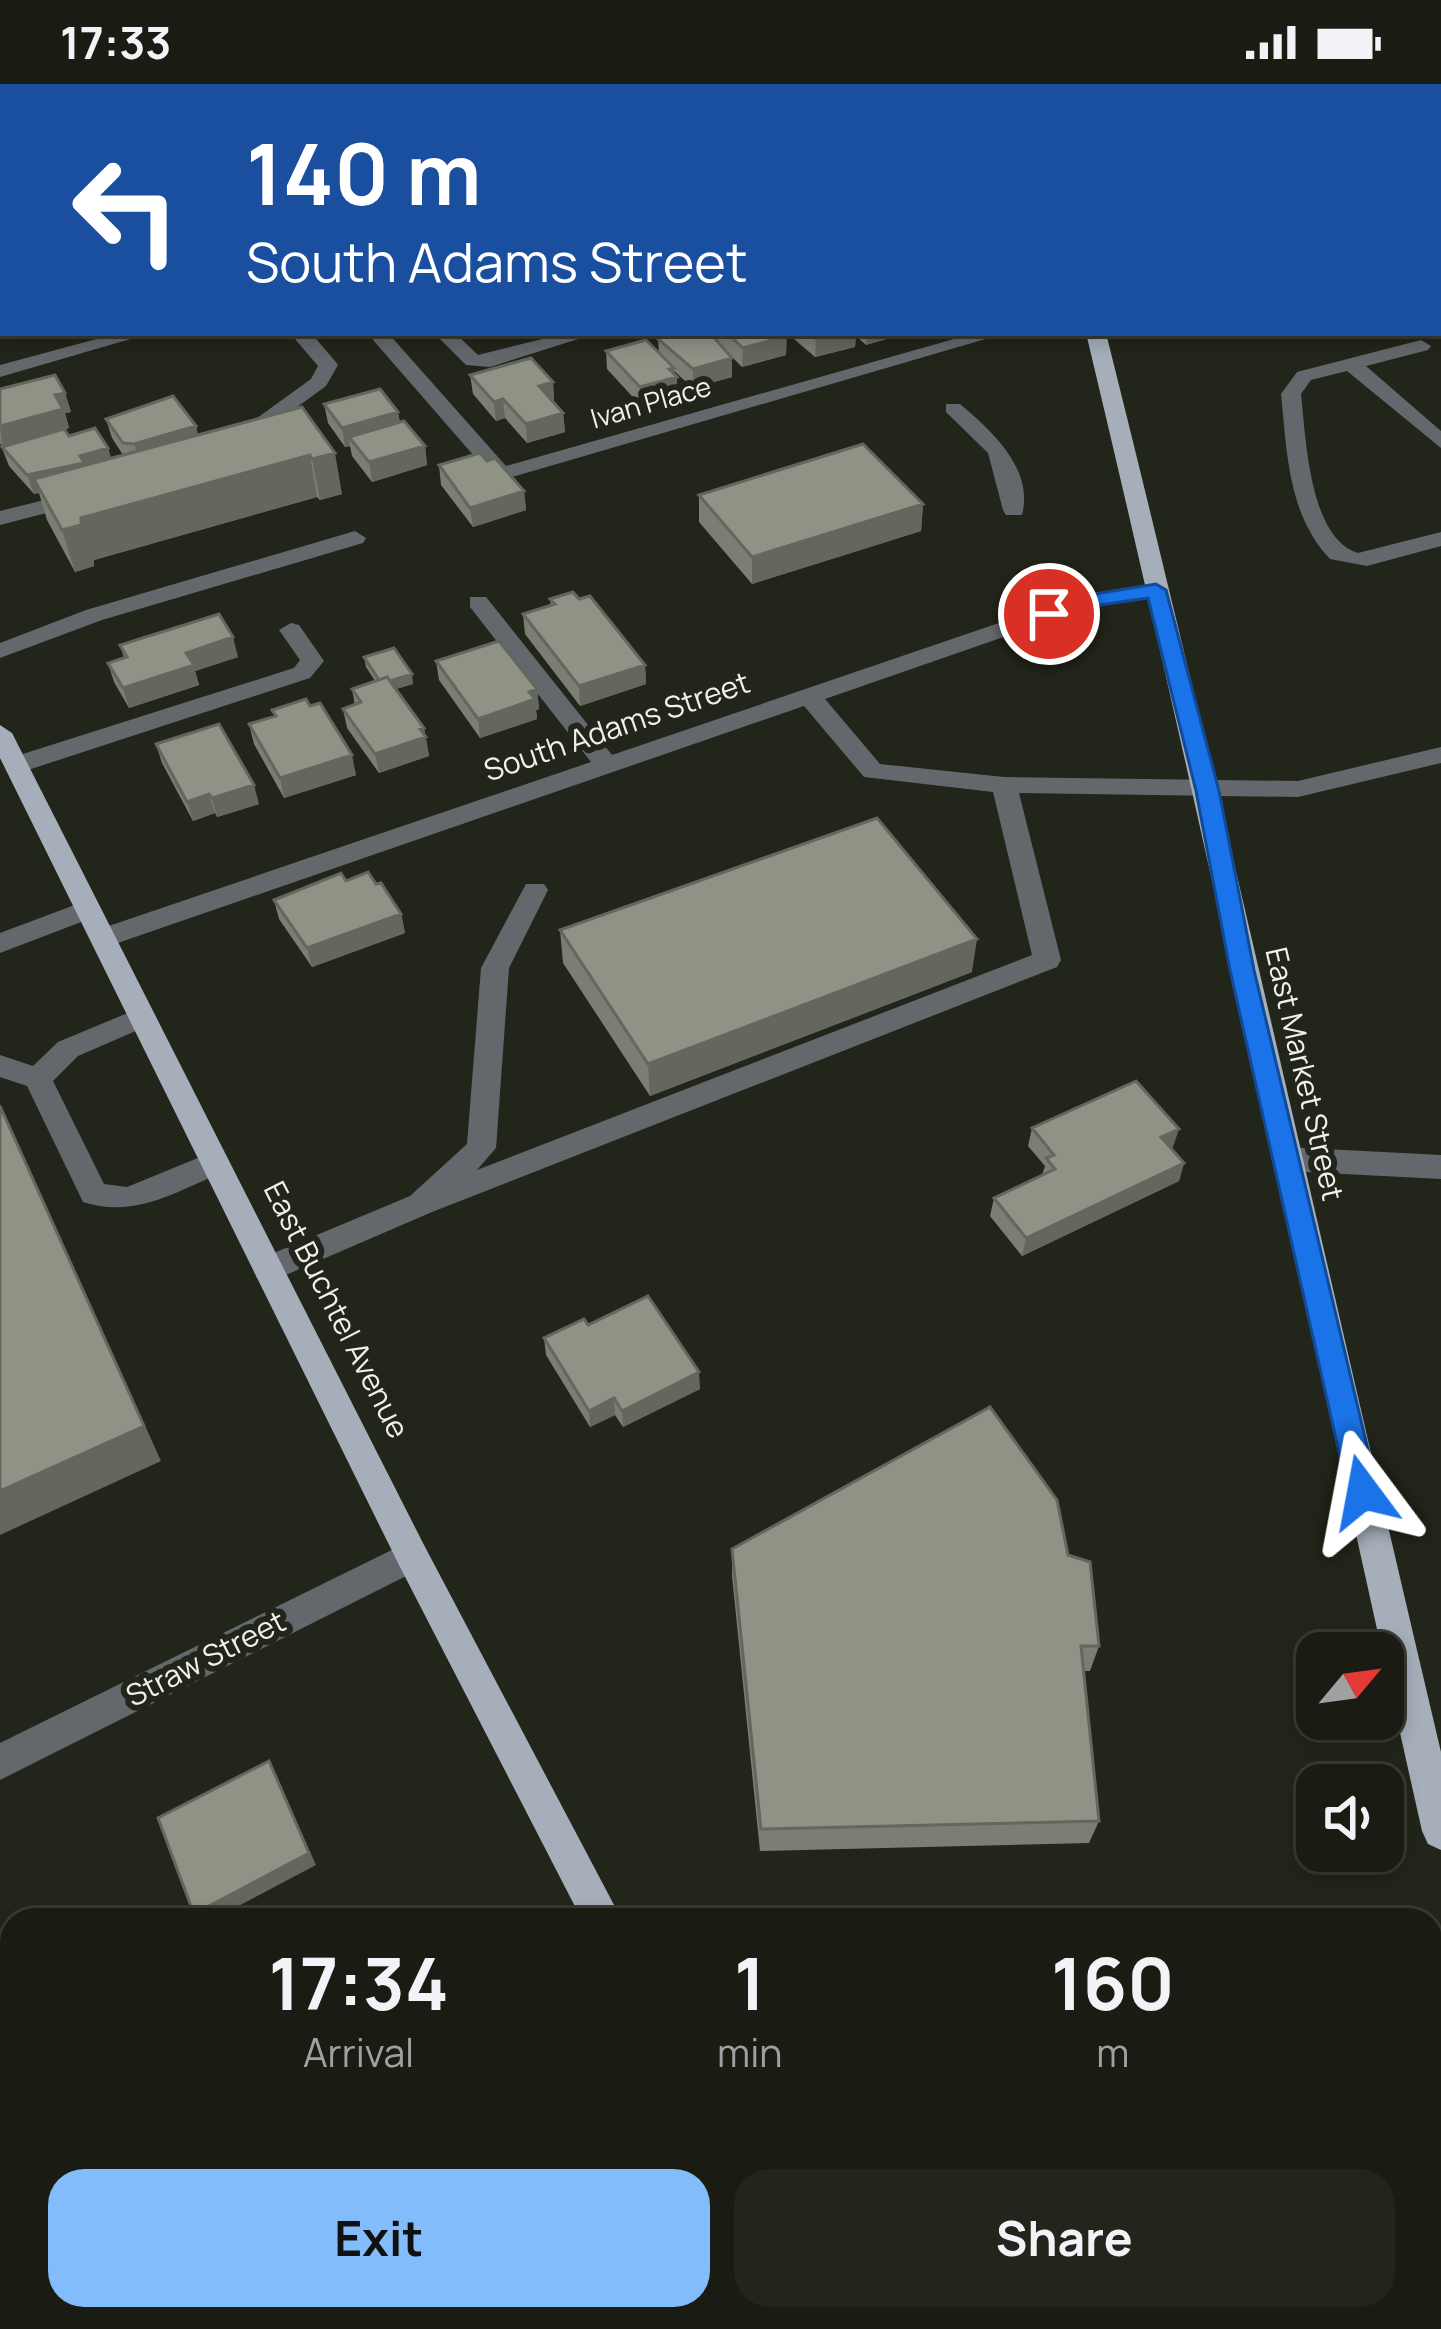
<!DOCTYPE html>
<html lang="en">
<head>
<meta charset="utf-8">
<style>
  :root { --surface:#1a1c13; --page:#23251c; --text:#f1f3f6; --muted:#9fa1a0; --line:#383a33; --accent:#82bcfa }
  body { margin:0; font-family:Manrope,sans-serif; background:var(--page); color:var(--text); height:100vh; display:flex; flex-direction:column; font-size:45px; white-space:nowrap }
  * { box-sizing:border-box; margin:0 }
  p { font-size:39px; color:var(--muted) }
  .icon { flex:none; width:66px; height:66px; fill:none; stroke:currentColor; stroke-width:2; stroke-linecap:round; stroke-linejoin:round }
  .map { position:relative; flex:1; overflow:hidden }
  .sheet { position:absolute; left:0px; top:1824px; width:1443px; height:423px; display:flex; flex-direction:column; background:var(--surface); border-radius:36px 36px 0 0; box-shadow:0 6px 18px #0003,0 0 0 3px var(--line) }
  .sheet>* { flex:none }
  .top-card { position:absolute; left:0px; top:0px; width:1443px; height:252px; box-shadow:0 6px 18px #0003,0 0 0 3px var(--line); background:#1a4fa0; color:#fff; overflow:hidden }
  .needle { width:78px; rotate:61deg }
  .tools { position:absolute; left:1296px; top:1548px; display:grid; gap:24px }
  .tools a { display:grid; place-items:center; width:108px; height:108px; border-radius:24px; background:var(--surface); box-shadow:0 6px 18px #0003,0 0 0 3px var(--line); font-size:60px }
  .pin { position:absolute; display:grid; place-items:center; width:102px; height:102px; color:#fff; margin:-51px; border:6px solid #fff; border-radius:50%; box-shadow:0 3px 12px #0007 }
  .me { position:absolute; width:132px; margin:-66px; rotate:347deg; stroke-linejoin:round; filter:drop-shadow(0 0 9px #0008) }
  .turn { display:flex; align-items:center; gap:42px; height:252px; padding:0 48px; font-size:54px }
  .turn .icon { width:156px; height:156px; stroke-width:2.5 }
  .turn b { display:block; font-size:84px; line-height:102px }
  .eta { display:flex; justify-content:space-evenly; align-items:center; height:204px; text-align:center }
  .eta b { font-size:72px; font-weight:700; line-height:84px }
  .action { display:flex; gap:24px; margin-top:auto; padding:24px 48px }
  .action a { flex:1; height:138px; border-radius:36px; background:var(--accent); color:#111; font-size:48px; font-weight:700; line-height:138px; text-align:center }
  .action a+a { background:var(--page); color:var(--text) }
  .status { display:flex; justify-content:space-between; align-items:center; height:84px; padding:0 60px; background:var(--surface); direction:ltr }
  .status svg { height:33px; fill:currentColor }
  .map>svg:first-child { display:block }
</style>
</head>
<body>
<div class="status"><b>17:33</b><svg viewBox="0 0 49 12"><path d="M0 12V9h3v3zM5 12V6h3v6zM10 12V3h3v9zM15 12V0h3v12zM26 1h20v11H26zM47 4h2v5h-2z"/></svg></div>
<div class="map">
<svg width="1441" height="2245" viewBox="0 0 1441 2245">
  <rect width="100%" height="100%" fill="#222519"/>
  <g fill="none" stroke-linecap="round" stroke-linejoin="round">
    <!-- minor -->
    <path fill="#64686d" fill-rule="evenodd" d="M3,49V59L0,60V50Z
      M1441,138V149H1440V138Z
      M119,249H151L0,293V281Z
      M290,249H311L335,277L338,281L326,302L245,361H231V353L311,295L318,282Z
      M367,249H388L506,382L975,249H1006L502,396L494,395Z
      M434,249H455L478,271L566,249H597L490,283L466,281Z
      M1421,256L1431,262L1428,266L1366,282L1441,347V364L1347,287L1311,296L1301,310C1306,354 1309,454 1358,469L1441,448V462L1367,482L1330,475C1288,431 1287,368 1281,310L1297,288Z
      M946,320H960C992,347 1034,385 1022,431H1006L1003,426L988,369L946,328Z
      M81,407L89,408V418L0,441V427Z
      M355,447L366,454L363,459L102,536L0,574V559L86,526Z
      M1156,499L1164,501V511L1093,522L825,615L880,680L1004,693L1298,697L1441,663V679L1298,713L1019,709L1061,876L1057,883L432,1128L279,1194L268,1198L257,1194L253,1185L257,1176L410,1112L467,1060L481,884L526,800H544L548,806L509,884L496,1064L477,1086L1032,871L993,708L864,693L804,622L112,861H94L90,854L94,847L591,678L470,523V513H486L612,671L1081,511Z
      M291,539L299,541L324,577L310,594L25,687H7L4,681L7,675L294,584L300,576L279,546Z
      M88,816L101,825L97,832L0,869V849Z
      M142,923L156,933L152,940L78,972L53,997L104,1100L127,1103L215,1067L225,1071L230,1079L225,1087C178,1107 135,1135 83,1118L27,1002L0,993V971L33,982L58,958Z
      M1286,1063L1441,1071V1095L1286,1087L1276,1083L1271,1075L1276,1067Z
      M412,1456L424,1461L429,1472L424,1483L0,1696V1659Z
      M1431,1874H1441V1914H1431Z
      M173,2235H230L226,2245H169Z
      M951,2235H996L1000,2245H955Z
      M1233,2235H1277L1278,2245H1234Z
      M1357,2235H1401L1402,2245H1358Z"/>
    <!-- major -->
    <path fill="#a5aeb9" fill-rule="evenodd" d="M1034,0H1050L1051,3H1035Z
      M1086,249H1106C1224,720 1329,1195 1441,1668V1766L1428,1760L1422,1747C1310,1249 1205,747 1086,249Z
      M0,641L12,649L424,1461L622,1836H582L400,1483L0,674Z
      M786,2235H831L835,2245H790Z"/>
  </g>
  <!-- wall -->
  <path fill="#7b7e72" d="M1216,0H1441V83L1440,3H1219Z
    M1440,149H1441V236H1440Z
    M716,249H783L786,271L742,283L727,268L732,293L693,304L674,287L677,312L641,322L607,285L606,267L659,269L658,255H716Z
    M787,249H906L866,261L856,252L855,263L815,273Z
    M470,291L553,298L554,317L553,318L563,329L565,348L527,359L505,334L496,337L473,310Z
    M0,305L65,309L71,328L65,329L69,344L64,346L69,352L108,364L111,374L123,371L112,354L106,335L196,342L198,351L302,323L342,410L320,416L317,413L94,476V482L75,488L47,436L39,409L34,410L9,382L0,359Z
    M324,320L398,328L400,338L425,362L427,381L372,398L352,372L350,362L345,363L328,339Z
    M487,377L524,407L526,426L473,443L441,401L439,381Z
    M699,411L923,420L921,447L752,500L699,438Z
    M550,515L645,581L646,600L580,622L525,550L523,530L551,522Z
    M120,561L238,573L195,587L199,601L129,624L114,598L108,579L124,574Z
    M364,573L413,600L396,605L424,644L429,672L379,689L347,644L343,625L355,621L352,605L375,597L366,583Z
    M436,577L537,605L539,625L536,626L537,635L480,654L439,596Z
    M272,626L356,691L284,714L254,660L249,640L274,632Z
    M156,660L259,720L217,733L215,729L193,737L162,679Z
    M346,797L376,800L401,830L405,849L312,883L279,835L274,816Z
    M560,846L972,888L650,1012L563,879Z
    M1032,1044L1173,1063L1171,1064L1184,1079L1179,1097L1022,1172L990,1132L994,1114L1042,1091L1045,1082L1028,1062Z
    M588,1241L700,1305L623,1343L615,1331L590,1343L546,1271L544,1254Z
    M732,1465L1068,1471L1099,1562L1090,1587H1083L1099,1737L1089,1759L760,1767L732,1492Z"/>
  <!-- shaded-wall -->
  <path fill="#64675d" d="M1396,0H1428V3H1395Z
    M3,223V244H0V224Z
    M836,249H856L855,263L815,273L816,255Z
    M867,249H906L866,261Z
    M787,252L786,271L742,283L743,264Z
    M732,274V293L693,304V285Z
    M674,284V293H677V312L641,322L640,303Z
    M553,298L554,317L540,321L539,302Z
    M65,309L71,328L65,329L69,344L2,362L0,342L55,311Z
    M503,315L505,334L496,337L494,318Z
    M398,328L401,347L349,353L350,362L345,363L342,344Z
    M563,329L565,348L527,359L526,340Z
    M196,342L200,361L139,379L134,360Z
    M425,362L427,381L372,398L369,378Z
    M108,364L114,383L34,395L39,409L34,410L27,391Z
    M335,369L342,410L320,416L312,375Z
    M310,371L317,413L94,476V482L75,488L62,446L81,434Z
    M524,407L526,426L473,443L470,424Z
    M923,420L921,447L752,500V473Z
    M233,553L238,573L195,587L199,601L129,624L123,604L186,569Z
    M645,581L646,600L580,622L579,602Z
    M412,590L413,600L382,609L381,599Z
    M537,605L539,625L536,626L537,635L480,654L478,635Z
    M424,644L429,672L379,689L375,670Z
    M352,671L356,691L284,714L280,694Z
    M254,701L259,720L217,733L212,714Z
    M209,710L215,729L193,737L187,718Z
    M401,830L405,849L312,883L307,864Z
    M977,855L972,888L650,1012L648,980Z
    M0,1020L161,1377L0,1451Z
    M1179,1045L1173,1063L1156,1071L1161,1053Z
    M1184,1079L1179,1097L1022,1172L1026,1154Z
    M699,1288L700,1305L623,1343L622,1327Z
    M614,1314L615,1331L590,1343L589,1327Z
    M269,1677L316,1781L212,1836H199L194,1830Z
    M12,2168V2197L0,2204V2175Z"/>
  <!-- building -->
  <path fill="#8f9385" stroke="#64675d" stroke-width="3" d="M1265,0H1401L1405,3H1269Z
    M0,199L3,204V223L0,224Z
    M679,249H710L732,274L693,285L658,255Z
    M727,249H783L787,252L743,264Z
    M809,249H836L816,255Z
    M646,256L674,284L669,285L677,293L640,303L606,267Z
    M531,274L553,298L539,302L563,329L526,340L503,315L494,318L470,291Z
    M55,291L65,309L55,311L63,325L0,342V305Z
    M380,305L398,328L342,344L324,320Z
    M173,312L196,342L134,360L123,359L106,335Z
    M302,323L335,369L312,375L310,371L81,434V441L62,446L34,395Z
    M404,337L425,362L369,378L349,353Z
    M95,344L108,364L80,372L84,379L27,391L2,363L64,345L69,352Z
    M863,360L923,420L752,473L699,411Z
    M480,369L487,377L495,374L524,407L470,424L439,381Z
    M573,508L579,515L590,512L645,581L579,602L523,530L555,520L550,515Z
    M219,530L233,553L186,569L194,581L123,604L108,579L127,573L120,561Z
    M499,557L537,605L529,608L535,615L478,635L436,577Z
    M394,564L412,590L390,597L387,593L379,596L364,573Z
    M387,593L424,644L420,645L426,653L375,670L343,625L361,618L352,605Z
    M306,615L310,622L320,619L352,671L280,694L249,640L276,632L272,626Z
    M219,640L254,701L212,714L209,710L187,718L156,660Z
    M877,734L977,855L648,980L560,846Z
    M368,788L376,800L381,799L401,830L307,864L274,816L341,789L346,797Z
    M1136,997L1179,1045L1161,1053L1184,1079L1026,1154L994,1114L1055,1085L1046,1074L1054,1071L1032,1044Z
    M0,1022L144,1342L0,1407Z
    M648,1212L699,1288L622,1327L614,1314L589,1327L544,1254L584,1235L588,1241Z
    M990,1323L1057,1416L1068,1471L1090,1478L1099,1562H1081L1099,1737L761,1745L732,1465Z
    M269,1677L309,1769L194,1830L158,1734Z
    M12,1955V2168L0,2175V1961Z
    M424,2235H585L590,2245H408Z
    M1023,2235H1102L1108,2245H1008Z"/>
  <!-- route -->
  <path fill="#1a73e8" stroke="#114b97" stroke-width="3" d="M1156,500L1166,506L1219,707L1254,886L1378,1408L1374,1417L1363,1421L1352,1417L1348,1408L1230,886L1196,707L1148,514L1093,522L1049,536L1039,530L1082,512Z"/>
  <g text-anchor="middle" stroke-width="12" stroke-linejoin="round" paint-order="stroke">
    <!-- far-street labels -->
    <g font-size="27" fill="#eff1ea" stroke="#222519">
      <text transform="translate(651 319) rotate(-16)" y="9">Ivan Place</text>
    </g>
    <!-- street labels -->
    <g font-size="30" fill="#eff1ea" stroke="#222519">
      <text transform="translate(617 643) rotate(-19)" y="10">South Adams Street</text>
      <text transform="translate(1304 990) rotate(77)" y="10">East Market Street</text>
      <text transform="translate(336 1226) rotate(63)" y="10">East Buchtel Avenue</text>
      <text transform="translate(206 1575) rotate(-27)" y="10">Straw Street</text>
    </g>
  </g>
</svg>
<div class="tools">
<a><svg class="needle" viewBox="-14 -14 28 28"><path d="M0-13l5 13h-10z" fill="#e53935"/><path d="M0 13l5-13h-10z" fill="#9fa1a0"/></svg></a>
<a><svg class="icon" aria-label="sound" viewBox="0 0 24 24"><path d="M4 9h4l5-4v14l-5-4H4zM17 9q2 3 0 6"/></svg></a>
</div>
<div class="pin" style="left:1049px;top:530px;background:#d93025"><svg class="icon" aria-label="arrive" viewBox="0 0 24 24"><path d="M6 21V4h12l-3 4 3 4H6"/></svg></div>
<svg class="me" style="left:1363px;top:1408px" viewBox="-20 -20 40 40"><path d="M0-17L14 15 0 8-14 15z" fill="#1a73e8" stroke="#fff" stroke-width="4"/></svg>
<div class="top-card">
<div class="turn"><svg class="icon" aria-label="left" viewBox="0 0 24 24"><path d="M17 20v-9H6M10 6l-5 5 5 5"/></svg><div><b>140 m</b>South Adams Street</div></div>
</div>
<section class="sheet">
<div class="eta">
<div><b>17:34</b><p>Arrival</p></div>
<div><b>1</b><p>min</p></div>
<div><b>160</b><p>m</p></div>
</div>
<div class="action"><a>Exit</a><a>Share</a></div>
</section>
</div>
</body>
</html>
